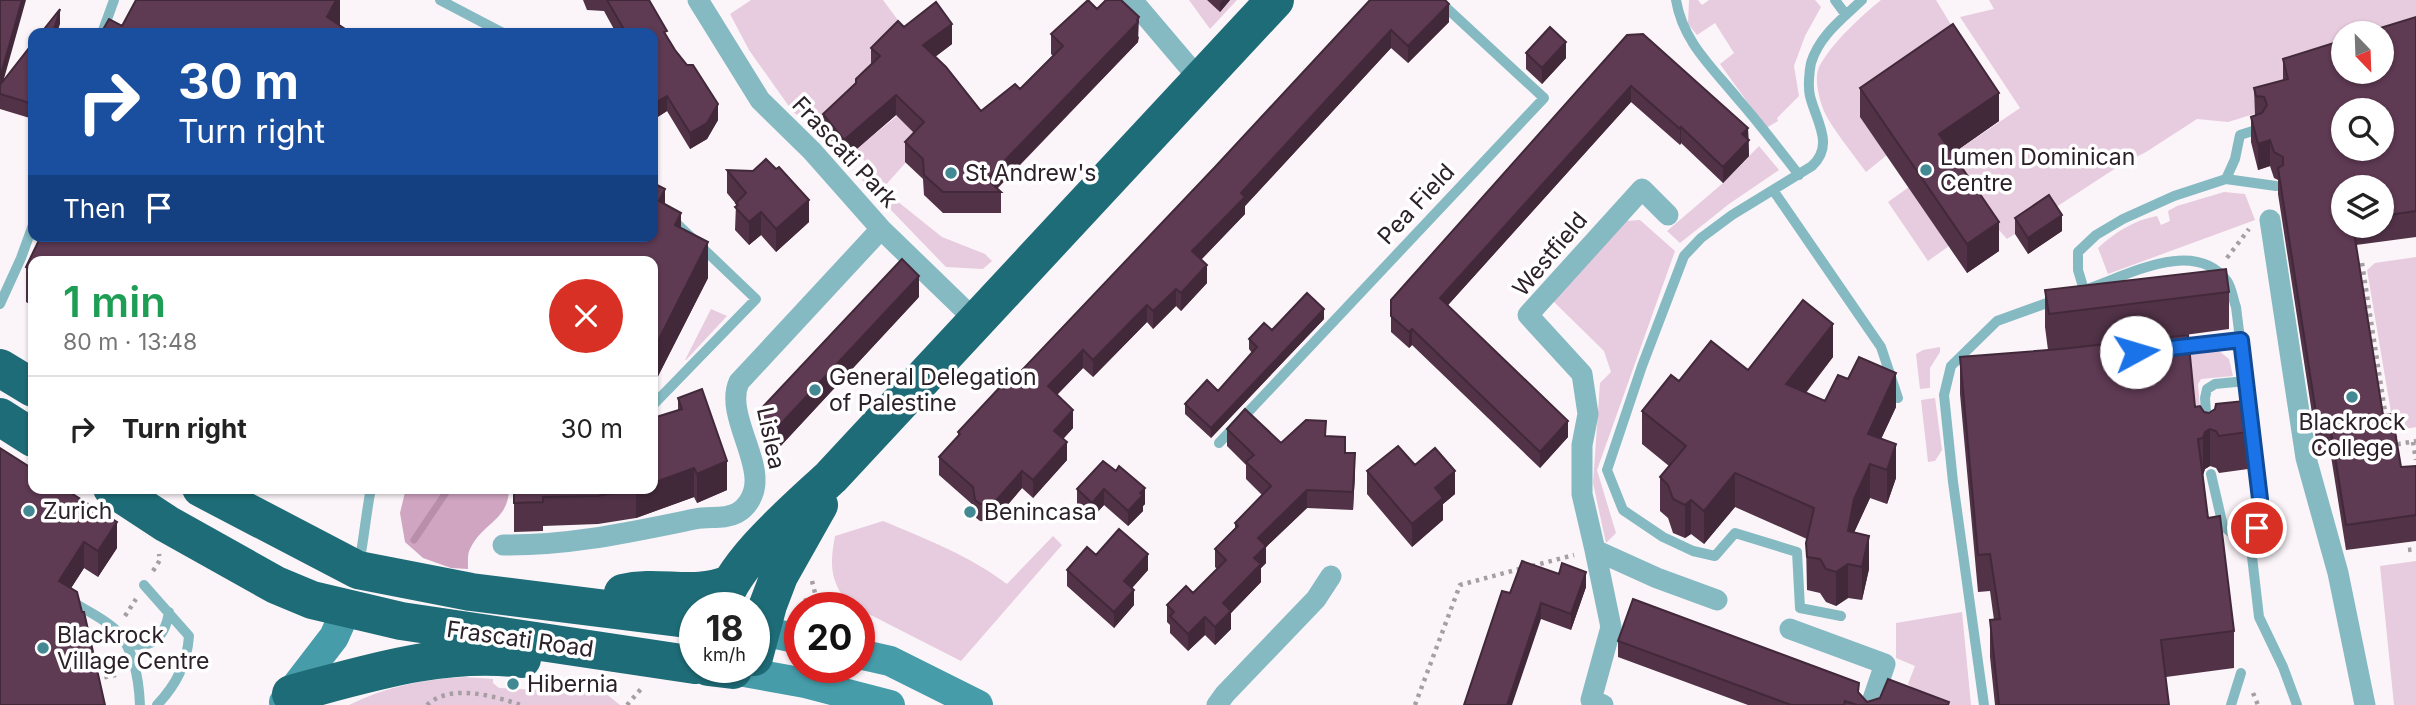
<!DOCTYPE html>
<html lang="en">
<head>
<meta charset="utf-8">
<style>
  :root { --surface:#fff; --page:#f6f6f6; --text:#222; --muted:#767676; --line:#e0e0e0 }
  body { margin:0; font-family:Inter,sans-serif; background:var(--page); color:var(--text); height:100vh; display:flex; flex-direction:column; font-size:26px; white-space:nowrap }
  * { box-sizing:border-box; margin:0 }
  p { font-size:23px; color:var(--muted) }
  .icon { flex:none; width:38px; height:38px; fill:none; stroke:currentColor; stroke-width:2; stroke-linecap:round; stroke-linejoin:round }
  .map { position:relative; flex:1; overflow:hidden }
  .sheet { position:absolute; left:28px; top:256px; width:630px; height:238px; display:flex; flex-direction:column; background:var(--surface); border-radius:14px; box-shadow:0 2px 5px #0004 }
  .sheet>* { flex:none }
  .guide { position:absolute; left:28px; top:28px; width:630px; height:214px; border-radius:14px; box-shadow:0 2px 5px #0004; background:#1a4fa0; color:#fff; overflow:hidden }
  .needle { width:46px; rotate:157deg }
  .buttons { position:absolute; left:2331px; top:21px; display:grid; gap:14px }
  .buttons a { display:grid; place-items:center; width:63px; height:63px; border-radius:50%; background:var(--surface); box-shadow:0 2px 5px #0004; font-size:35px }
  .speed { position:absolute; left:679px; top:592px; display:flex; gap:14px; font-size:35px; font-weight:700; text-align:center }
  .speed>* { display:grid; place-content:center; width:91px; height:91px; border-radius:50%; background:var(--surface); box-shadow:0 2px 5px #0004; line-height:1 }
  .speed small { font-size:18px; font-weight:400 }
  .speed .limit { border:10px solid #d22; background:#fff; color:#111 }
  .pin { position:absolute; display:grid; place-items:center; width:60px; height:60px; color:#fff; margin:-30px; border:4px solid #fff; border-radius:50%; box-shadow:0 2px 7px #0007 }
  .me { position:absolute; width:77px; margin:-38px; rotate:84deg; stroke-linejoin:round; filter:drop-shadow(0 0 5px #0008) }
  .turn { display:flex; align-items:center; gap:24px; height:147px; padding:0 35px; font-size:32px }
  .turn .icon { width:91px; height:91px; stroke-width:2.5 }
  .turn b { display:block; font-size:49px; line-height:60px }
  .then { display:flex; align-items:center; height:66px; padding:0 35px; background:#0003; gap:14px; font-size:26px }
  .round { display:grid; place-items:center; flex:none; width:74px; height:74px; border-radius:37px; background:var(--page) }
  .head { display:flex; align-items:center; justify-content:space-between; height:119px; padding:0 35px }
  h1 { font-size:42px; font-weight:600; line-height:52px; color:#1e9e55 }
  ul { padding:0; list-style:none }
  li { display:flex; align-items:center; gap:21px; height:105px; padding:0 35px; border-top:2px solid var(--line) }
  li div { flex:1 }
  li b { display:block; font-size:26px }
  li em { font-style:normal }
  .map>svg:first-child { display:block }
</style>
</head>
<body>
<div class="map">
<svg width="2416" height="705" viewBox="0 0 2416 705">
  <rect width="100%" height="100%" fill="#fbf5f9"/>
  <!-- green -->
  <path fill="#e7cbde" d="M751,0H883L906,31L819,130L793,112L749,50L730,14Z
    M1189,0H1237L1210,29Z
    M1689,0H1698L1702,5L1709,0H1815L1821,7L1805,36L1794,66L1799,96L1777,118L1778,121L1766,128L1720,64L1734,53L1715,23L1697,35L1688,24Z
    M1881,0H1936L1990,89L1887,155L1866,172C1853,154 1839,137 1828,119C1821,107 1813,81 1819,67C1831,44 1861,16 1881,0Z
    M1989,0H2416V42L2382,33H2343V65L2254,114L2228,122L2197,119L2146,152L2122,164L2007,239L1939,163L2020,108L1960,17L1994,9Z
    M897,116L925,141L882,189L942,237L985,254L992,261L983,269L946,267L862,180L873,170L855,150Z
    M1759,146L1779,170L1729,204L1680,243L1667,231L1723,183Z
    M1909,187L1949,246L1928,261L1888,202Z
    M2224,192L2245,194L2255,220L2108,274L2098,248C2114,233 2134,220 2157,216L2161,225L2170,221L2168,211L2177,206Z
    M1640,220L1675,251L1597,470L1616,533L1606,543L1593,483L1600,383L1611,372L1604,351L1553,301L1625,221Z
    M2416,257V427L2405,429L2393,424L2367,270L2375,263Z
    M711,309L727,316L686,360H685Z
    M1940,347V352L1930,368V388L1920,389L1916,354L1923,350Z
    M2219,351L2229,359L2233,376L2201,379L2198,384L2203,443L2195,444L2186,354Z
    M1935,398L1942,450L1935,461L1928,462L1921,400Z
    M883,521C926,539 970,556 1007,584L1053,536L1062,545L961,661L859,609V607C850,606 847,602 842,595C829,575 831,558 835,536Z
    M2416,561V705H2394L2380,566Z
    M1962,612L1971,705H1933L1908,684L1915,666L1896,658V623Z
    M465,677L493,679V683L499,688L605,693L620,705H349C385,687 424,679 465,677Z"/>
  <!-- forest -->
  <path fill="#d0a5c2" d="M406,488H509C509,520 484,522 471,547C467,553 468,562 468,569L451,568L423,558L405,542L400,513Z"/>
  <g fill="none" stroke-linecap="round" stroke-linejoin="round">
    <!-- stream -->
    <path stroke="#b88eab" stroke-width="7" d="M414,540L449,488"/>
    <!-- path -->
    <path stroke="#a69ea3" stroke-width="4.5" stroke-dasharray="3.5 5" stroke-linecap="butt" d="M2227,258L2249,229
      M2362,263L2386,418
      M28,341H33
      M2394,435L2399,444L2416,441
      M2413,442L2416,460
      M2408,550L2416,549
      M1532,566L1574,555
      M153,571L160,560L159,554
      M812,581L816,597L822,607
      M804,601L813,598
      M125,616L136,599
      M96,679L116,675
      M2253,693L2258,705
      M427,705C451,683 494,696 521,705
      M627,705L641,689L644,690
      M1415,705L1460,585L1523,568"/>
    <!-- lane -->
    <path stroke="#86bac3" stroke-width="10" d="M440,0L503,33
      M1676,0C1683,42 1712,67 1738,99C1759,123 1779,149 1799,175
      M1835,0L1846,15
      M102,33L114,0
      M2226,179L2235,159L2240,135L2259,129
      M1773,190L1881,347L1898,398
      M653,208L670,217L756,299L653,405
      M2090,288C2130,274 2195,238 2227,281C2232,288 2233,299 2236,307L2260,499L2257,528L2251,548L2259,617L2283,667L2297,705
      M2084,290L2078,270V252L2096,235L2123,219L2174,196L2226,179L2276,186
      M0,304L21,258L33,225
      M2177,348L2241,340
      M2207,426L2205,398L2207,389L2215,384L2246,381
      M1219,443L1544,98L1438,0
      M2211,474L2223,526L2251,548
      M359,564C364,538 366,514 371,488
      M144,585L189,636C187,664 176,685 157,705
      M71,601C85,610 106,619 118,632C134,651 139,681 140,705
      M1841,616L1800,608L1797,552L1735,533L1715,556L1693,551L1663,537L1623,510L1607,470L1642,366L1684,256L1701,238L1732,215L1812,166C1835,145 1816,121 1810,96C1808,88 1809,72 1811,63C1819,36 1842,19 1862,0
      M125,642C151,651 165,638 169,612
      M1984,705L1953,482L1944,395L1951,366L1997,321L2058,299
      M2231,705L2241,673"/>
    <!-- street -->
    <path stroke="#86bac3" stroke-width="21" d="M698,0L760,100L812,151L881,229L976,321
      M1132,0L1200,80
      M2270,220L2306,458L2338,573L2365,705
      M503,545C569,546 631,532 695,519C709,516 724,520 737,513C748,507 755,494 755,481C756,452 726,410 739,382L881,229
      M1595,550L1582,494V445L1588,414L1582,374L1528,315L1642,189L1668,215
      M1790,629L1885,664L1871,705
      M1217,705L1225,694L1316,599L1331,576
      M1603,705L1591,700L1611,627L1595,550L1657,578L1717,600"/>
    <!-- secondary -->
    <path stroke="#469ca9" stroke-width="30" d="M761,631L800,639
      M859,654L890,661L978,705
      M733,670L805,683L890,705
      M284,702L334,637L346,610"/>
    <!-- highway -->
    <path stroke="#1e6c77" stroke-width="38" d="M0,368L33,388
      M0,417L33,438
      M112,488L167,524L276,585L312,600L401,621L695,665
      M201,488L358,570L471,592L695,620
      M623,593C659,584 694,599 729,584
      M721,607C731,564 798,508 831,477L1275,0
      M754,657L768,605L779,576L819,505
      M708,667L733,670
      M291,694C366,674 443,649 522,659"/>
  </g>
  <!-- wall -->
  <path fill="#513247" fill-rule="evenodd" d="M0,0L3,81L33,43V119L0,109Z
    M583,0H649L667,37L718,120L707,139L690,149L667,111L653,120V33H616L604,11L587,10Z
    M1207,0H1230L1220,12Z
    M1370,0L1449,22L1408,63L1391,48L1245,206V214L1201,260L1207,283L1181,311L1176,306L1153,329L1147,322L1093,377L1083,368L1057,395L1073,428L1063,439L1067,460L1033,498L1022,488L993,522L980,521L975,517L973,505L939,475V457L958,437V432L1004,389L1215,167Z
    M1097,9L1139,37L1138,42L997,189L1001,192V213H943L924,195L923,179L905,162V142L914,133L896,115L844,160L823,135V114L856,84L871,64V48L904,27L952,44L935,57L981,111L1020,89L1053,56L1051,54V34Z
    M2416,17V237L2356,245L2383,415L2401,467L2416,466V541L2346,550L2330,450L2318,452L2278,194V180L2274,178L2270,166L2258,170L2251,142V117L2255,115L2254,88L2283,81V59ZM2382,187V226H2343Z
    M1627,35L1748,128L1749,156L1723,183L1681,143L1680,145L1631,102L1448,305L1568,437L1540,468L1412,345L1409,348L1391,332V300Z
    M1526,53L1566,58L1542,84L1526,69Z
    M1860,88L1999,121L1952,154L1999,251L1967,273L1860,117Z
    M727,170L809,222L776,252L761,235L749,245L735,230L736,204L727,193Z
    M653,183L665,189V205L681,213V228L708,242V278L653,386V261H33V306L26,302V267L41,236H653Z
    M2015,218L2062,231L2028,254L2015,234Z
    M2045,290L2229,292V329L2170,337L2195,407L2248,432V469L2219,473L2216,468L2210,466L2205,469L2203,475L2208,518L2234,631V668L2166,677L2169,705H1995L1990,657V620H1994L1990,591L1978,592L1960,394V357L2048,350L2045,327Z
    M919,297L776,451L758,433V412Z
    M1324,319L1211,438L1185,414V404L1218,391L1252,353L1249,349V339L1272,330Z
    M1833,357L1806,393L1825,401L1896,407L1881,439L1896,478L1887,504L1870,498L1854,532L1869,569L1862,600L1848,598L1836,606L1826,602L1820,593L1807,590L1806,543L1807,539L1735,507L1704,544L1691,534L1685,538L1673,533L1668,518L1660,511V477L1669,466L1642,444V411L1679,381Z
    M678,398L727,490L697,503L694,497L636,518L598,524L543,526V531L514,532V488L678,410Z
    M1227,429L1281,443L1326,436L1345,453L1355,471L1353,510L1307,508L1266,547V563L1261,568V582L1231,613V629L1215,645L1205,635L1188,651L1170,633V625L1167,622V605L1193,593L1217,569L1215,567V549L1235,528V523L1262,495L1246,479V465L1227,446Z
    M0,448L117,548L98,577L84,568L71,588Z
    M1103,461L1145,504L1143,506V511L1128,526L1104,505L1092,518L1077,505V489Z
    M1415,465L1455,494L1443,504V520L1412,547L1367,494V471Z
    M1096,555L1148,570L1132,588L1134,605L1114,628L1067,586V570Z
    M1586,587L1571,630L1541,619L1510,593Z
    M1618,641L1859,693L1867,702L1949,705H1748L1618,657Z"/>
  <!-- shaded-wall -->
  <path fill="#42293a" d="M22,0H26L0,93V78Z
    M336,0H340V27L327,17Z
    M1223,0H1230L1220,12V3Z
    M1449,4V22L1408,63V46Z
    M60,9V24L57,33H53Z
    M1139,17L1138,42L993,192L987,179Z
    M952,24V44L923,66V45Z
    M1391,30V48L1245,206V214L1192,269V251L1241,193Z
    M1566,42V58L1542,84V68Z
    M1631,86V102L1440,314V298Z
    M1999,93V121L1939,163V134Z
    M896,95V115L844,160V140Z
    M667,96V111L653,120V104Z
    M718,104V120L707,139L690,149V133Z
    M1681,127V143L1680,145V129Z
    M1748,128L1749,156L1723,183V167L1742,134Z
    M2270,140V166L2258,170V144Z
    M665,189V225L659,201Z
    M809,200V222L776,252V229Z
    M761,212V235L749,245V222Z
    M681,213V249L675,225Z
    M2062,215V231L2028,254V238Z
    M1999,222V251L1967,273V244Z
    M708,242V278L653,386V351Z
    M1207,265V283L1181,311V293Z
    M919,276V297L776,451V429Z
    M1176,289V306L1153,329V311Z
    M1147,305V322L1093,377V360Z
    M1324,309V319L1211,438V428Z
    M1833,324V357L1786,417V384Z
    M1412,329V345L1409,348V332Z
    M1083,350V368L1048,404V386Z
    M1896,373V407L1868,467V434Z
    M1073,410V428L1054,449V431Z
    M1568,421V437L1540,468V452Z
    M2210,429V466L2205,469L2203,475V438L2205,432Z
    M1067,442V460L1033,498V480Z
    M1896,444V478L1887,504V470Z
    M1355,453V471L1353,510V492Z
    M727,461V490L697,503V474Z
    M1870,464V498L1854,533L1848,531L1854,499Z
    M694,468V497L636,518V489L653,488V483Z
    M1022,471V488L993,522V504Z
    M1455,471V494L1443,504V520L1412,547V524L1435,488Z
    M1735,473V507L1704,544V511Z
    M1145,488V504L1143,506V511L1128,526V511L1140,493Z
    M1104,489V505L1092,518V503Z
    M1307,490V508L1266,547V563L1261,568V582L1231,613V629L1215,645V627L1223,603L1254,558L1258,538Z
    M1691,500V534L1685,538V505Z
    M117,522V548L98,577V551Z
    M1869,536V569L1862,600V567Z
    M84,542V568L59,607V581Z
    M1148,554V570L1124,597V581Z
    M1848,564V598L1836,606V572Z
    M1586,572V587L1571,630V614Z
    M1134,590V605L1114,628V612Z
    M1541,603V619L1512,705H1507Z
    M1205,617V635L1188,651V634Z"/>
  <!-- building -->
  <path fill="#5e3a53" stroke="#42293a" stroke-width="2" fill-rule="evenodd" d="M0,0H22L0,78Z
    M136,0H336L327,17L348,31L346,33H101L109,19L122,26Z
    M607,0H649L667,31L664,32L675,50L687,65H693L718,104L707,123L690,133L667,96L653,104V33H626Z
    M1088,0L1097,9L1106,0H1121L1139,17L1137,20L1138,22L987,179L1001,192H943L924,175L923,159L905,142L924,122L896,95L844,140L823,114L856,83V79L880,56L871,48L898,21L904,27L936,2L952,24L923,45L946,67L981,111L1015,84L1020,89L1063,46L1051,34Z
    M1370,0H1445L1449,4L1408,46L1391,30L1241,193L1245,197L1192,251L1207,265L1181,293L1176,289L1153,311L1147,305L1093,360L1083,350L1048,386L1073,410L1054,431L1067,442L1033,480L1022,471L993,504H980L975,500L973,487L939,457L960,434L958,432L1001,386L1004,389L1215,167Z
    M60,9L53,33H41Z
    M2416,17V211L2382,216V187H2343V226H2353L2383,415L2392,414L2401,467L2416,466V515L2346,525L2330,425L2318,426L2278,168L2283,165V157L2274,152L2270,140L2258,144L2251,117L2262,113L2267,105L2264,97L2256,96L2254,88L2288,79L2283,59L2343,40V72H2382V33H2364ZM2343,110H2382V149H2343Z
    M1953,24L1999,93L1939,134L1999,222L1967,244L1860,88Z
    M1550,27L1566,42L1542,68L1526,53Z
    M1643,34L1748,128L1742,134L1749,140L1723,167L1681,127L1680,129L1631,86L1440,298L1568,421L1540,452L1412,329L1409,332L1391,316V300L1627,35Z
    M33,43V104L0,94V85Z
    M766,159L776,169L779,167L809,200L776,229L761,212L749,222L735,207L738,205L736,203L746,193L727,170L753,171Z
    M653,183L665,189L659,201L681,213L675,225L708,242L653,351V261H33V271L26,267L41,236H653Z
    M2049,195L2062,215L2028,238L2015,218Z
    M902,259L919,276L776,429L758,412Z
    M2226,269L2229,292L2049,314L2045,290Z
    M1307,293L1324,309L1211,428L1185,404L1207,380L1218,391L1257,347L1249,339L1264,323L1272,330Z
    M1803,300L1833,324L1786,384L1825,401L1838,375L1848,379L1859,357L1896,373L1868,434L1896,444L1887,470L1870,464L1854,499L1848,531L1869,536L1862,567L1848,564L1836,572L1826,569L1820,559L1807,557L1806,543L1814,508L1735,473L1704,511L1691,500L1685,505L1673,499L1668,485L1660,477L1686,446L1642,411L1671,375L1679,381L1711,341L1748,370Z
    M2188,335L2195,407L2200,406L2204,412L2209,413L2215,409L2216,404L2244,401L2248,432L2219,436L2216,431L2210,429L2205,432L2203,438L2198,439L2208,518L2220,516L2234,631L2161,640L2169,705H1999L1990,620L2000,619L1990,554L1978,555L1960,357L2061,349Z
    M702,389L727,461L697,474L694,468L653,483V418L682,409L678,398Z
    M1245,409L1281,443L1306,420L1326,421L1325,436L1345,437V453H1355L1353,492L1307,490L1258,538L1266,546L1254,558L1261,564L1223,603L1231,611L1215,627L1205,617L1188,634L1170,616L1174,612L1167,605L1186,586L1193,593L1226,560L1215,549L1238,526L1235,523L1271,486L1246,462L1254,455L1227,429Z
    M1398,446L1415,465L1435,448L1455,471L1435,488L1443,498L1412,524L1367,471Z
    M0,448L33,469V488H63L117,522L98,551L84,542L59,581L77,592L82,612H84L105,705H0Z
    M1103,461L1116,471L1119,466L1145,488L1140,493L1143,495L1128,511L1104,489L1092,503L1077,489Z
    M514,488H637L598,496L543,497V502L514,503Z
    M1119,529L1148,554L1124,581L1134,590L1114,612L1067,570L1087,547L1096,555Z
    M1522,561L1559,574L1562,563L1586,572L1571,614L1541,603L1507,705H1464L1502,591L1510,593Z
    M1633,599L1859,683L1858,692L1867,702L1880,698L1888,679L1949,702L1948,705H1857L1845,701L1844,705H1791L1618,641Z"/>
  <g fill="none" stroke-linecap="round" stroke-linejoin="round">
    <defs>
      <path id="route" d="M2136,352L2241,340L2260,499L2257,528"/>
    </defs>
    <!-- route casing -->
    <use href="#route" stroke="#114b97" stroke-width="18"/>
    <!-- route -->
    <use href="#route" stroke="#1a73e8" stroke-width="12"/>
  </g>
  <!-- markers -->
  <g fill="#438994" stroke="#fff" stroke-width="2.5">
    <circle cx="1926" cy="170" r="7"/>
    <circle cx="951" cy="173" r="7"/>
    <circle cx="815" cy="390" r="7"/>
    <circle cx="2352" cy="397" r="7"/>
    <circle cx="29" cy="511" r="7"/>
    <circle cx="970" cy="512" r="7"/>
    <circle cx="43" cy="648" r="7"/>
    <circle cx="513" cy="684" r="7"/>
  </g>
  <g text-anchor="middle" stroke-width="7" stroke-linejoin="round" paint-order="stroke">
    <!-- street labels -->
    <g font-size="23" fill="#2c2129" stroke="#fff">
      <text transform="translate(845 152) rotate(47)" y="8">Frascati Park</text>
      <text transform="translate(1416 204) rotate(-47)" y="8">Pea Field</text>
      <text transform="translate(1550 254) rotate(-50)" y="8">Westfield</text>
      <text transform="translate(771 438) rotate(78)" y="8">Lislea</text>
      <text transform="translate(520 639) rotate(8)" y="8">Frascati Road</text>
    </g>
    <!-- poi labels -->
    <g font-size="23" fill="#2c2129" stroke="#fff" text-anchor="start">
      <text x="1940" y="165">Lumen Dominican<tspan x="1940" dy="26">Centre</tspan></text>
      <text x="965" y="181">St Andrew's</text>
      <text x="829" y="385">General Delegation<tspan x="829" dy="26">of Palestine</tspan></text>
      <text x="2352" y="430" text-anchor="middle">Blackrock<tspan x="2352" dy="26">College</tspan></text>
      <text x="43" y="519">Zurich</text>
      <text x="984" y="520">Benincasa</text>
      <text x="57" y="643">Blackrock<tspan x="57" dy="26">Village Centre</tspan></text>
      <text x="527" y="692">Hibernia</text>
    </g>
  </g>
</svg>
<div class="buttons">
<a><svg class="needle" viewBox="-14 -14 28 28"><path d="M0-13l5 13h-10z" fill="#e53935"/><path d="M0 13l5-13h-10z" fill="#767676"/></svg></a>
<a><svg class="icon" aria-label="search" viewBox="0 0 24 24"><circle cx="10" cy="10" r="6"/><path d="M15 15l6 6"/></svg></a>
<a><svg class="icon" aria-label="layers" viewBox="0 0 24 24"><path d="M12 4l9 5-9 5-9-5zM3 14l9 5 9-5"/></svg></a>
</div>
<div class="speed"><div>18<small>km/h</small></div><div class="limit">20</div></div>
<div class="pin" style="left:2257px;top:528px;background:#d93025"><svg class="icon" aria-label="arrive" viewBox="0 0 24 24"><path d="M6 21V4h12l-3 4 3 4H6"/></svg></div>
<svg class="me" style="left:2136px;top:352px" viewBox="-20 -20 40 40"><circle r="19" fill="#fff"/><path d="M0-13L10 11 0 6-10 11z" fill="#1a73e8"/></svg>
<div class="guide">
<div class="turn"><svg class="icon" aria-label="right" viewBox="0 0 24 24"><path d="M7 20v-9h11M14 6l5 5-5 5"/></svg><div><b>30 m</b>Turn right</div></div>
<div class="then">Then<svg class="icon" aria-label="arrive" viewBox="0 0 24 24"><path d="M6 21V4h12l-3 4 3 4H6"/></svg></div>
</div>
<section class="sheet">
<div class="head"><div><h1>1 min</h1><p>80 m · 13:48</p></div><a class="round" style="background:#d93025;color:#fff"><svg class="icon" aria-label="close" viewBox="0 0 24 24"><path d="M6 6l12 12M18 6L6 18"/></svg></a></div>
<ul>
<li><svg class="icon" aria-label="right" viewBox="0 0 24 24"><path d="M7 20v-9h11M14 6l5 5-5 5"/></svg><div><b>Turn right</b></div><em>30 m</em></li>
</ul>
</section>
</div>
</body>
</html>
